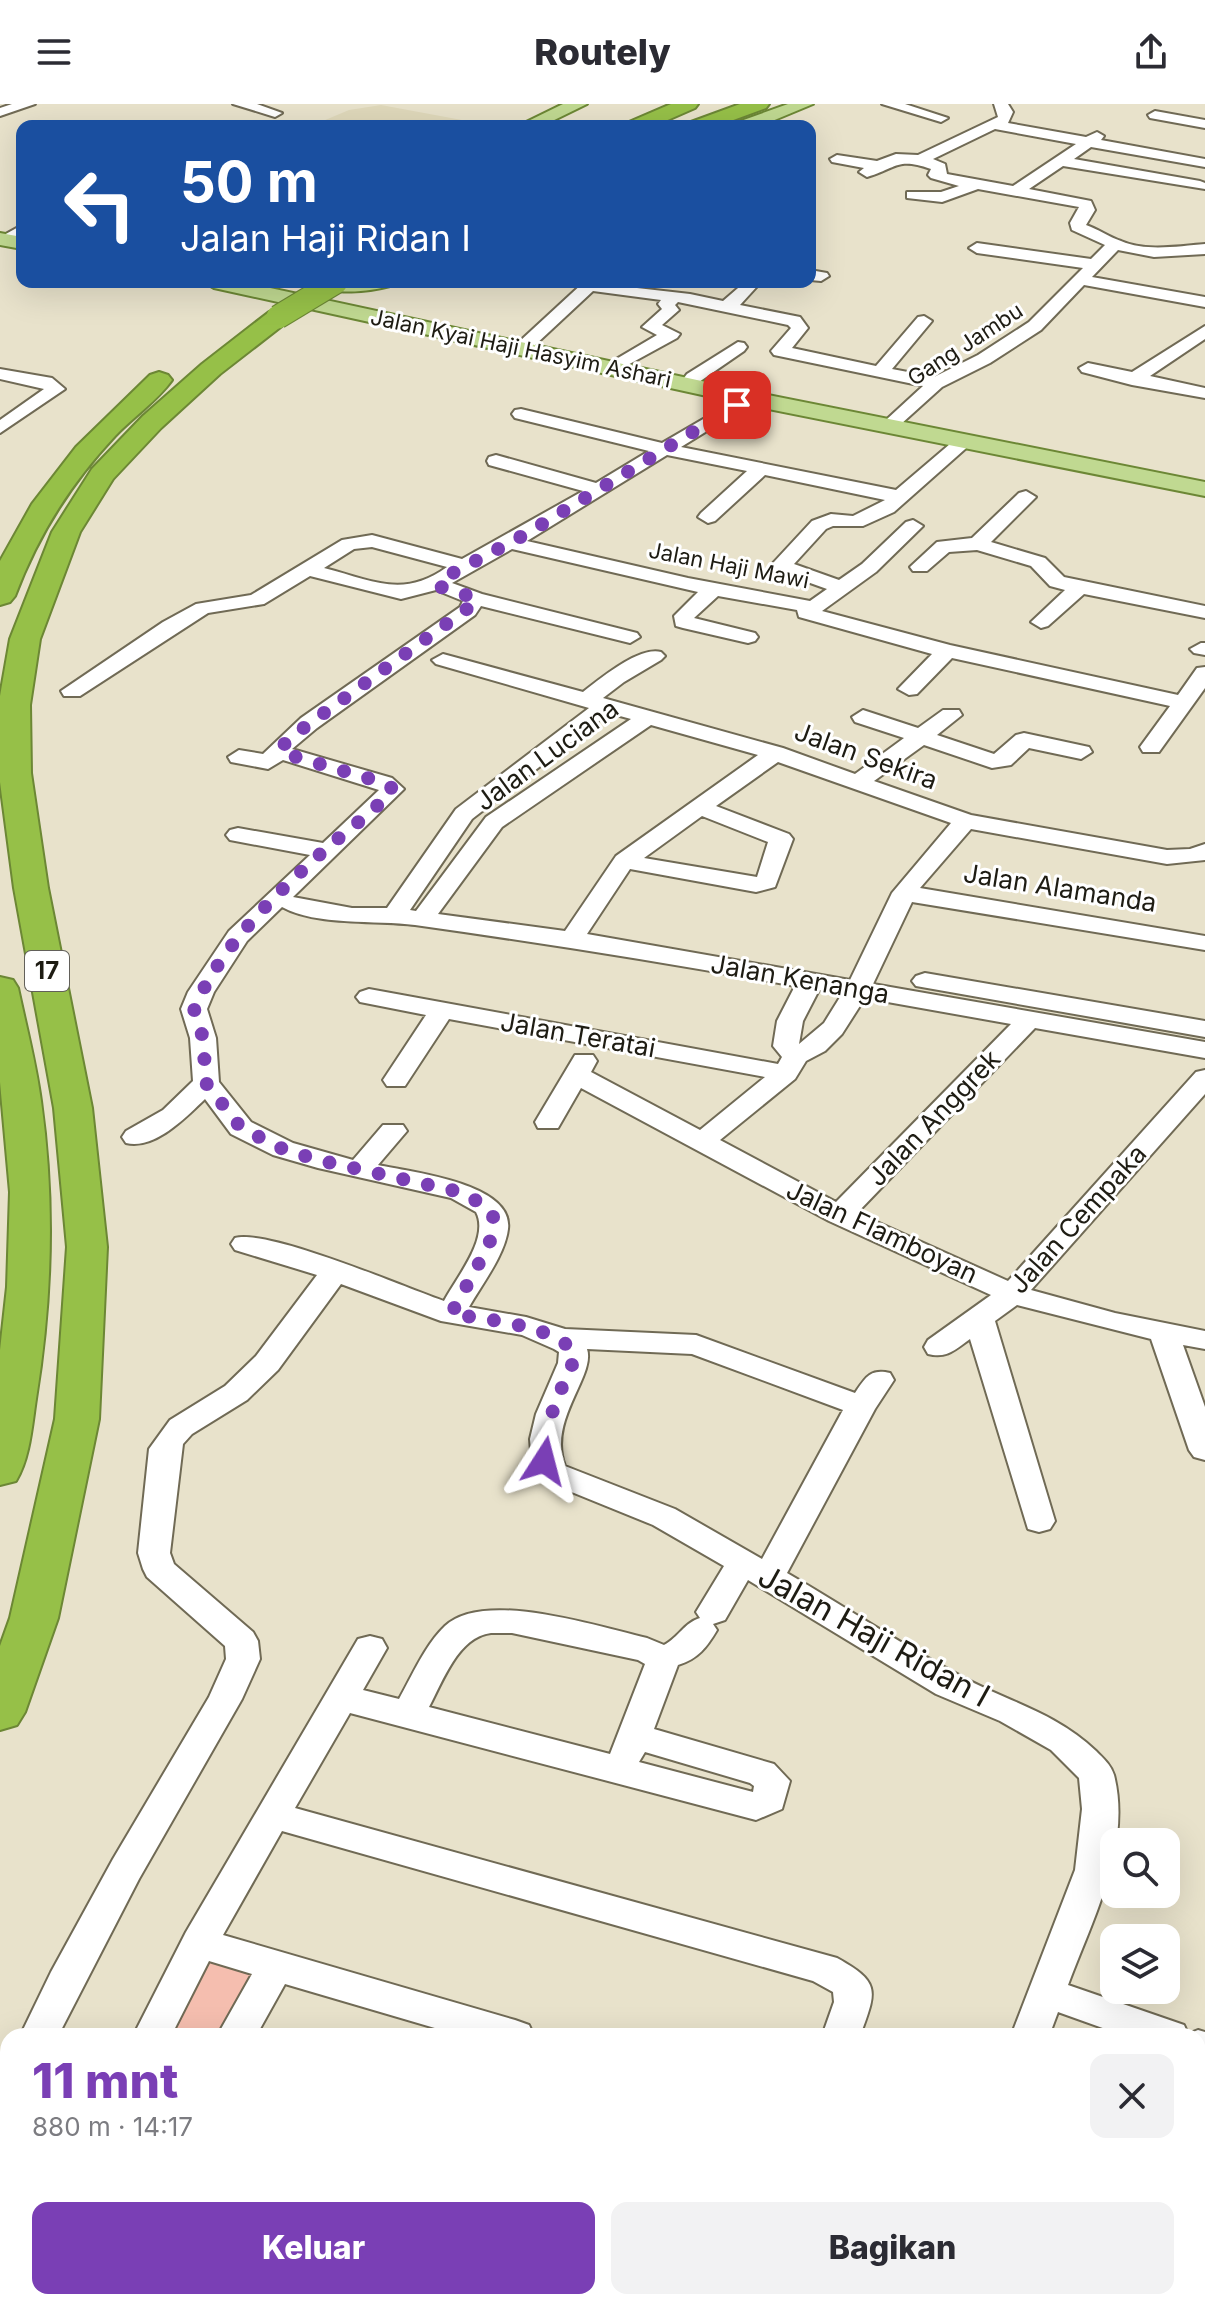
<!DOCTYPE html>
<html lang="id">
<head>
<meta charset="utf-8">
<style>
  :root { --surface:#fff; --page:#f2f2f3; --text:#2b2b33; --muted:#7c7c81; --accent:#7a3fb5 }
  body { margin:0; font-family:Inter,sans-serif; background:var(--page); color:var(--text); height:100vh; display:flex; flex-direction:column; font-size:30px; white-space:nowrap }
  * { box-sizing:border-box; margin:0 }
  p { font-size:26px; color:var(--muted) }
  .icon { flex:none; width:44px; height:44px; fill:none; stroke:currentColor; stroke-width:2; stroke-linecap:round; stroke-linejoin:round }
  .map { position:relative; flex:1; overflow:hidden }
  .panel { position:absolute; left:0px; top:1924px; width:1206px; height:282px; display:flex; flex-direction:column; background:var(--surface); border-radius:24px 24px 0 0; box-shadow:0 8px 32px #0002 }
  .panel>* { flex:none }
  .hud { position:absolute; left:16px; top:16px; width:800px; height:168px; border-radius:16px; box-shadow:0 8px 32px #0002; background:#1a4fa0; color:#fff; overflow:hidden }
  .fabs { position:absolute; left:1100px; top:1724px; display:grid; gap:16px }
  .fabs a { display:grid; place-items:center; width:80px; height:80px; border-radius:16px; background:var(--surface); box-shadow:0 8px 32px #0002; font-size:40px }
  .pin { position:absolute; display:grid; place-items:center; width:68px; height:68px; color:#fff; margin:-34px; border-radius:16px; box-shadow:0 4px 12px #0006 }
  .me { position:absolute; width:88px; margin:-44px; rotate:9deg; stroke-linejoin:round; filter:drop-shadow(0 0 6px #0008) }
  .turn { display:flex; align-items:center; gap:28px; height:168px; padding:0 32px; font-size:36px }
  .turn .icon { width:104px; height:104px; stroke-width:2.5 }
  .turn b { display:block; font-size:56px; line-height:68px }
  .round { display:grid; place-items:center; flex:none; width:84px; height:84px; border-radius:16px; background:var(--page) }
  .overview { display:flex; align-items:center; justify-content:space-between; height:136px; padding:0 32px }
  h1 { font-size:48px; font-weight:800; line-height:60px; color:var(--accent) }
  .cta { display:flex; gap:16px; margin-top:auto; padding:16px 32px }
  .cta a { flex:1; height:92px; border-radius:16px; background:var(--accent); color:#fff; font-size:32px; font-weight:800; line-height:92px; text-align:center }
  .cta a+a { background:var(--page); color:var(--text) }
  header { display:flex; justify-content:space-between; align-items:center; height:104px; padding:0 32px; background:var(--surface); font-size:36px; font-weight:800 }
  .map>svg:first-child { display:block }
</style>
</head>
<body>
<header><svg class="icon" aria-label="menu" viewBox="0 0 24 24"><path d="M4 6h16M4 12h16M4 18h16"/></svg>Routely<svg class="icon" aria-label="share" viewBox="0 0 24 24"><path d="M12 15V3M7 8l5-5 5 5M5 13v7h14v-7"/></svg></header>
<div class="map">
<svg width="1205" height="2205" viewBox="0 0 1205 2205">
  <rect width="100%" height="100%" fill="#e8e2cb"/>
  <!-- built -->
  <path fill="#dfd8ba" d="M381,1L478,19L476,22H311L349,6Z"/>
  <!-- green -->
  <path fill="#f5beaf" d="M204,1847L264,1866L226,1932H162Z"/>
  <g fill="none" stroke-linecap="round" stroke-linejoin="round">
    <defs>
      <path id="minor" d="M12,0H35L0,12V4Z
        M233,0H257L282,9L275,13Z
        M882,0H905L948,14L941,18Z
        M994,0H1008L1013,8L1008,19L1086,33L1097,28L1104,32L1101,36L1205,55V63L1091,43L1074,55L1200,77L1205,79V85L1063,62L1029,85L1091,97L1095,106L1086,121C1098,125 1109,133 1121,137C1146,148 1179,142 1205,140V150L1154,153L1118,146L1092,173L1205,193V203L1084,181L1041,226L990,259L942,283L901,320L895,321L886,316L923,282L774,251L771,247L791,224L788,221L678,198L675,201L679,206L662,221L680,230L677,234L624,263L615,258L618,254L657,231L642,223L662,205L658,200L661,196L593,187L535,241H523L520,237L584,178L690,190L723,197L745,178H761L740,201L800,213L808,224L792,244L876,262L918,213L924,212L932,217L892,265L934,273L978,251L1029,218L1083,164L977,149L969,144L977,139L1091,155L1105,141L1072,126L1070,119L1079,103L978,85L942,98L907,94V88H941L959,82L931,74L928,71L931,65C897,53 897,64 867,73L859,68L864,64L832,58L830,55L837,51L877,57L896,50L918,51L998,13ZM995,25L1076,40L1013,82L947,70L945,60L933,55Z
        M1155,7L1205,16V24L1150,14L1148,11Z
        M22,121V132L12,136L4,131Z
        M810,166L827,169L829,172L821,177L810,176Z
        M1205,222V235L1150,272L1205,284V294L1132,281L1082,268L1079,264L1088,259L1132,268Z
        M738,238L744,239L747,243L744,247L699,278H687L684,274L687,270Z
        M0,265L52,274L65,285L0,329V316L44,285L0,275Z
        M748,289L757,294L754,298L681,343L896,386L957,334L964,332L973,338L894,408L863,422H833L826,425L794,460L839,476L862,460L906,418L913,416L923,422L876,468L822,507L950,541L1178,591L1197,564L1205,563V584L1159,648H1143L1140,643L1170,602L952,554L917,590L909,591L898,585L932,550L799,513L797,506L718,492L694,514L755,529L758,533L755,537L748,539L683,524L676,522L674,512L698,488L512,445L452,479L482,490L637,529L640,533L630,539L481,502L475,511L317,624L292,645L392,674L404,685L293,793L352,804H387L456,705L589,604L436,560L432,556L443,550L583,588C600,575 639,542 661,548L665,552L661,556L624,578L603,594L783,644L855,670L904,634L855,618L852,613L863,606L918,624L943,606H959L962,611L937,631L994,650L1016,631L1024,629L1089,643L1092,648L1081,655L1029,644L1011,661L992,664L924,641L874,677L971,711L1167,746L1190,745L1205,740V756L1167,760L971,725L920,784L1205,832V846L912,798L873,880L1205,938V954L1035,924L857,1109L1008,1177L1196,968L1205,966V990L1031,1186L1115,1209L1205,1227V1245L1183,1241L1205,1303V1356L1194,1353L1189,1346L1151,1235L1017,1201L995,1217L1055,1417L1050,1425L1039,1428L1028,1425L970,1235C956,1245 947,1255 928,1250L924,1243L928,1236L991,1191L829,1117L581,984L558,1024H538L535,1018L575,951H593L597,957L591,968L700,1026L765,973L449,915L405,982H387L383,976L426,911L360,898L356,893L360,888L369,885L778,960L782,953L773,942L777,917L795,882C669,859 542,839 415,821C376,816 316,822 282,803L247,837L214,888L207,905L216,934L219,978L251,1018L293,1039L353,1056L383,1021H403L407,1027L378,1061C410,1068 514,1079 508,1125C505,1151 482,1180 469,1203L526,1213L565,1225L696,1231L855,1289C865,1274 870,1264 890,1269L894,1276L875,1305L787,1469C844,1502 900,1540 959,1571C1007,1598 1054,1607 1096,1647C1103,1654 1111,1661 1114,1671C1132,1742 1092,1816 1068,1881L1184,1921L1188,1930L1198,1926L1205,1928V1961L1198,1959V1932H1125L1058,1908L1049,1932H1011L1075,1766L1082,1705L1079,1674L1051,1646L1000,1617L936,1590L748,1476L725,1516L713,1520L717,1526C707,1543 698,1555 678,1561L654,1625L774,1660L790,1677L782,1705L756,1716L350,1609L295,1704L837,1854C882,1879 876,1887 860,1932H822L834,1898L833,1888L813,1877L282,1727L223,1831L515,1916L529,1921L534,1932H462L285,1880L256,1932H217L252,1870L209,1857L171,1932H133L186,1828L358,1535L370,1532L382,1535L387,1544L363,1586L399,1595C412,1572 425,1541 445,1522C484,1485 598,1523 647,1534L664,1541C679,1533 684,1519 700,1514L696,1508L724,1462L653,1421L542,1376L532,1359L530,1335L536,1310L558,1259L559,1248L554,1245L522,1231L441,1217L341,1180L278,1266L247,1296L192,1330L183,1340L170,1449L174,1460L253,1528L258,1537L260,1555L242,1595L139,1775L58,1932H20L51,1868L113,1755L209,1593L226,1555L225,1542L147,1473L143,1465L138,1449L149,1345L170,1316L225,1282L256,1252L317,1171L235,1146L231,1140L235,1134C269,1125 404,1183 444,1197C456,1174 490,1134 476,1108L451,1094L318,1064L273,1051L231,1030L205,995C186,1013 155,1046 126,1039L122,1033L126,1027L163,1006L193,977L190,934L181,905L188,888L229,827L310,751L230,736L226,731L230,726L238,724L323,739L379,686L283,656L268,665L231,658L228,653L239,646L263,650L301,614L460,503L463,497L436,486L401,495L310,472L264,500L208,509L80,592H64L61,587L163,518L196,500L251,491L342,436L372,431L462,455L583,387L489,361L487,357L489,353L496,351L596,379L649,347L515,314L512,310L515,306L521,305L662,339ZM667,351L747,367L701,409L698,413L708,419L715,417L765,371L885,396L853,412L831,410L812,417L774,458L771,462L774,466L827,485L810,497L688,474L527,437ZM372,443L447,463C403,495 372,476 324,464L354,445ZM609,609L631,615L486,713L416,807L410,806L472,715ZM651,621L758,651L616,752L565,827L438,810L502,723ZM778,658L951,719L892,789L850,876L587,830L630,765L756,788L775,783L793,735L789,730L716,702ZM702,712L768,738L757,773L644,754ZM819,886L842,890L824,919L799,940L803,917ZM865,894L1011,920L836,1098L720,1036L795,975L806,957L825,947L842,930ZM587,1245L692,1250L843,1306L762,1455L675,1405L565,1362C547,1316 596,1272 587,1245ZM491,1529H512L638,1556L645,1560L610,1650L429,1603C443,1577 458,1533 491,1529ZM645,1648L750,1679L754,1682L753,1688L639,1658Z
        M1026,387L1036,393L991,438L1045,454L1064,473L1205,502V514L1084,490L1048,522L1041,524L1031,518L1065,486L1050,482L1031,462L977,446L949,448L927,467H913L910,463L937,438L972,434L1019,389Z
        M1201,539H1205V551L1194,549L1190,545Z
        M925,869L1205,917V933L916,882L912,877L916,872Z
        M8,1984V2031L0,2034V1987Z
        M0,2142L8,2144V2180L0,2178Z
        M1198,2157L1205,2159V2196L1198,2194Z
        M91,2198H150L153,2205H94Z
        M790,2198H850L853,2205H793Z"/>
      <path id="major" d="M563,0H587L542,22H518Z
        M788,0H813L760,22H735L738,18Z
        M0,129L22,133V145L0,141Z
        M204,178H242L748,287L1205,378V392L748,301L214,184Z
        M316,178H393L390,182C371,187 331,193 316,178Z"/>
      <path id="highway" d="M671,0H698L695,4L654,22H626L629,18Z
        M740,0H769L766,4L717,22H688L691,18Z
        M278,206L287,208L290,213L287,218L220,270L161,324L113,375L80,428L40,535L30,601L31,669L48,784L92,1004L107,1143L99,1315L58,1514L25,1608L17,1621L0,1626V1542L10,1514L55,1315L67,1143L54,1004L14,784L0,678V592L10,535L52,428L92,365L143,312L202,260L269,208Z
        M159,268L168,271L172,276C157,297 133,313 115,332C70,380 38,431 15,492L10,498L0,501V457L32,400L76,343L150,271Z
        M0,873L13,876L18,884C26,922 36,959 41,997C55,1096 52,1197 36,1295C32,1321 30,1354 16,1377L0,1381V1246L7,1183L10,1088L0,978Z"/>
    </defs>
    <!-- minor casing -->
    <use href="#minor" stroke="#706a55" stroke-width="4"/>
    <!-- major casing -->
    <use href="#major" stroke="#6c8735" stroke-width="4"/>
    <!-- highway casing -->
    <use href="#highway" stroke="#6c8735" stroke-width="4"/>
    <!-- minor -->
    <use href="#minor" fill="#fff" fill-rule="evenodd"/>
    <!-- major -->
    <use href="#major" fill="#c0d991" fill-rule="evenodd"/>
    <!-- highway -->
    <use href="#highway" fill="#96c048" fill-rule="evenodd"/>
    <defs>
      <path id="highway-bridge" d="M278,213L336,178"/>
    </defs>
    <!-- highway-bridge casing -->
    <use href="#highway-bridge" stroke="#6c8735" stroke-width="25" stroke-linecap="butt"/>
    <!-- highway-bridge -->
    <use href="#highway-bridge" stroke="#96c048" stroke-width="23"/>
  </g>
  <g fill="none" stroke-linecap="round" stroke-linejoin="round">
    <!-- route -->
    <path stroke="#7a3fb5" stroke-width="14" stroke-dasharray="0 25.2" d="M544,1357C543,1321 561,1286 575,1254C568,1222 481,1215 451,1210L488,1143L494,1125L493,1112L486,1102L460,1088L318,1056L283,1045L241,1024L206,979L203,934L194,905C222,840 276,790 328,743C350,724 375,707 393,685L384,679L286,650L280,647L287,636L475,499V494L441,483L438,477L526,430L737,301"/>
  </g>
  <g text-anchor="middle" stroke-width="6" stroke-linejoin="round" paint-order="stroke">
    <!-- far-street labels -->
    <g font-size="22" fill="#1e1c13" stroke="#fff">
      <text transform="translate(965 240) rotate(-33)" y="8">Gang Jambu</text>
      <text transform="translate(521 244) rotate(12)" y="8">Jalan Kyai Haji Hasyim Ashari</text>
      <text transform="translate(729 461) rotate(11)" y="8">Jalan Haji Mawi</text>
    </g>
    <!-- shield labels -->
    <rect fill="#fff" stroke="#62605a" stroke-width="2" x="25" y="847" width="44" height="40" rx="6"/>
    <g font-size="24" font-weight="bold" fill="#1e1c13">
      <text x="47" y="875">17</text>
    </g>
    <!-- street labels -->
    <g font-size="26" fill="#1e1c13" stroke="#fff">
      <text transform="translate(547 651) rotate(-36)" y="9">Jalan Luciana</text>
      <text transform="translate(866 652) rotate(20)" y="9">Jalan Sekira</text>
      <text transform="translate(1060 784) rotate(9)" y="9">Jalan Alamanda</text>
      <text transform="translate(800 875) rotate(10)" y="9">Jalan Kenanga</text>
      <text transform="translate(578 931) rotate(10)" y="9">Jalan Teratai</text>
      <text transform="translate(934 1014) rotate(-46)" y="9">Jalan Anggrek</text>
      <text transform="translate(1078 1115) rotate(-48)" y="9">Jalan Cempaka</text>
      <text transform="translate(882 1128) rotate(25)" y="9">Jalan Flamboyan</text>
    </g>
    <!-- near-street labels -->
    <g font-size="32" fill="#1e1c13" stroke="#fff">
      <text transform="translate(874 1532) rotate(29)" y="11">Jalan Haji Ridan I</text>
    </g>
  </g>
</svg>
<div class="fabs">
<a><svg class="icon" aria-label="search" viewBox="0 0 24 24"><circle cx="10" cy="10" r="6"/><path d="M15 15l6 6"/></svg></a>
<a><svg class="icon" aria-label="layers" viewBox="0 0 24 24"><path d="M12 4l9 5-9 5-9-5zM3 14l9 5 9-5"/></svg></a>
</div>
<div class="pin" style="left:737px;top:301px;background:#d93025"><svg class="icon" aria-label="arrive" viewBox="0 0 24 24"><path d="M6 21V4h12l-3 4 3 4H6"/></svg></div>
<svg class="me" style="left:544px;top:1357px" viewBox="-20 -20 40 40"><path d="M0-17L14 15 0 8-14 15z" fill="#7a3fb5" stroke="#fff" stroke-width="4"/></svg>
<div class="hud">
<div class="turn"><svg class="icon" aria-label="left" viewBox="0 0 24 24"><path d="M17 20v-9H6M10 6l-5 5 5 5"/></svg><div><b>50 m</b>Jalan Haji Ridan I</div></div>
</div>
<section class="panel">
<div class="overview"><div><h1>11 mnt</h1><p>880 m · 14:17</p></div><a class="round"><svg class="icon" aria-label="close" viewBox="0 0 24 24"><path d="M6 6l12 12M18 6L6 18"/></svg></a></div>
<div class="cta"><a>Keluar</a><a>Bagikan</a></div>
</section>
</div>
</body>
</html>
